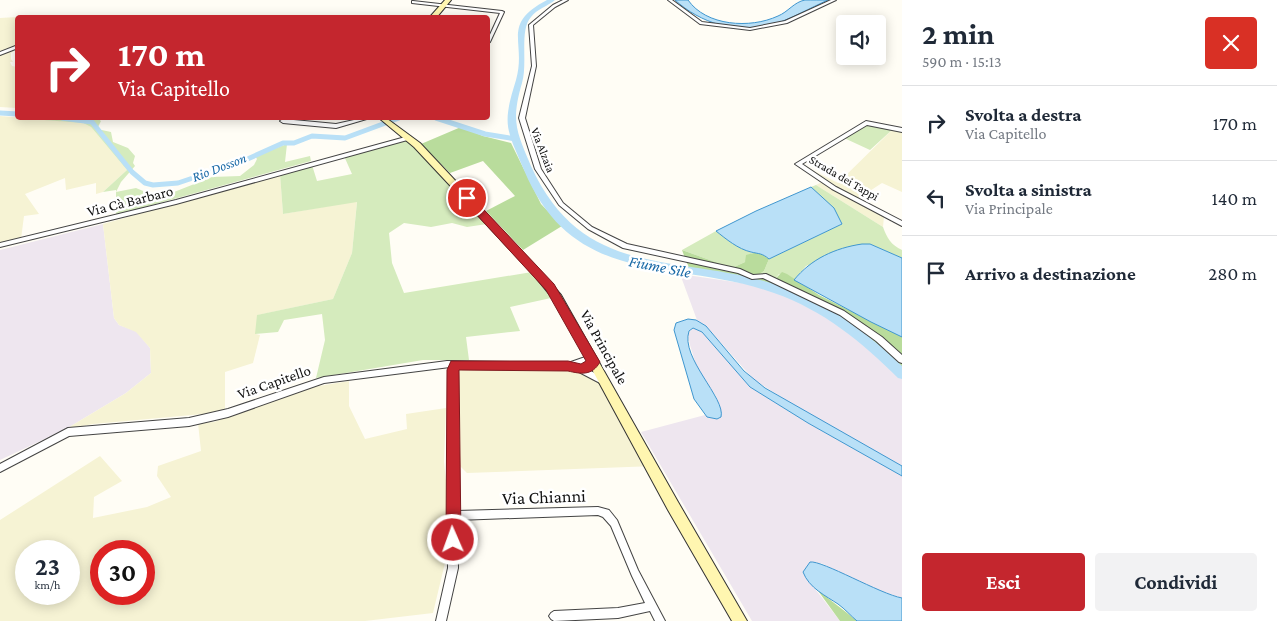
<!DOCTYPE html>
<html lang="it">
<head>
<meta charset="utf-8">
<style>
  :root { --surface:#fff; --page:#f2f2f3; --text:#1f2937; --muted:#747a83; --line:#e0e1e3; --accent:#c4262e }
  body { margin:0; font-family:"Crimson Pro",serif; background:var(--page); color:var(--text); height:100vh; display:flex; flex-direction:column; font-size:19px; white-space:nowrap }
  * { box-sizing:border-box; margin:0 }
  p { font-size:16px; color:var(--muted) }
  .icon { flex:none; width:28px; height:28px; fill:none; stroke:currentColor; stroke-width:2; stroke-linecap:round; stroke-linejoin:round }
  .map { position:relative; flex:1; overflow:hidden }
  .side { display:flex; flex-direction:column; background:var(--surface); width:375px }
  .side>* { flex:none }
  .guide { position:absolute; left:15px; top:15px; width:475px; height:105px; border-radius:5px; box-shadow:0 2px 12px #0003; background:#c4262e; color:#fff; overflow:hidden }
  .fabs { position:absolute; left:836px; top:15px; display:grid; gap:10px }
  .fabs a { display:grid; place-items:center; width:50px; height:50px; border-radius:5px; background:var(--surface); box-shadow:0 2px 12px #0003; font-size:25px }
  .speed { position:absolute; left:15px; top:540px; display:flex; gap:10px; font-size:25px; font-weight:700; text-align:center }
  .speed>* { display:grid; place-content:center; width:65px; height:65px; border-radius:50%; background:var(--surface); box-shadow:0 2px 12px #0003; line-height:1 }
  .speed small { font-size:12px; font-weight:400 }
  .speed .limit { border:8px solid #d22; background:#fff; color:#111 }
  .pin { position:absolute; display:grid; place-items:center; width:42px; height:42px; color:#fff; margin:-21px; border:2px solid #fff; border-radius:50%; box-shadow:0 1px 5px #0007 }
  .me { position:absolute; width:55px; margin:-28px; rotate:358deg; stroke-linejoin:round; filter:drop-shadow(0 0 4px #0008) }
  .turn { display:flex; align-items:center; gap:18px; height:105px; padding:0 20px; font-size:22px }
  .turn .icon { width:65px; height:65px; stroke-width:2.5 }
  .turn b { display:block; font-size:35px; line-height:42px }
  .round { display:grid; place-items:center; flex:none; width:52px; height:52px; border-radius:5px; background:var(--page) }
  .head { display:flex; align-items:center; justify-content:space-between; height:85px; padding:0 20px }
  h1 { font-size:30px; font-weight:700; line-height:38px }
  .primary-button { display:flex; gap:10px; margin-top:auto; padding:10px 20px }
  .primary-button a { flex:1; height:58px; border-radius:5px; background:var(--accent); color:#fff; font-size:20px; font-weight:700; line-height:58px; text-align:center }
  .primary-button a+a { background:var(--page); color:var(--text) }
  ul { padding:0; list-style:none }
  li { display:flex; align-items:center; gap:15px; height:75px; padding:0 20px; border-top:1px solid var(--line) }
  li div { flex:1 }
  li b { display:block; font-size:19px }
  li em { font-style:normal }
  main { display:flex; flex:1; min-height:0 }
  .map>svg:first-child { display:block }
</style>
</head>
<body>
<main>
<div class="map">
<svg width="902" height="621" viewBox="0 0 902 621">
  <rect width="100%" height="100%" fill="#fffdf5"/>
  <!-- industrial -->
  <path fill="#eee6ef" d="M103,224L114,318L119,325L136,331L150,348L151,373L126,393L66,429L0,460V250Z
    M680,274L748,284L805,301L846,323L885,352L902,369V466L816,419L754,380L706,326L697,320Z
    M695,328L702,332L750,387L808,423L902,476V598L873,589L821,563L809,581L840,621H752L641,432L705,415L714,419L720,418L716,396L698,371L690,345L688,334L692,329Z"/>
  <!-- farmland -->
  <path fill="#f6f3d4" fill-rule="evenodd" d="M17,17H40L18,18L17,49L11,53V59L13,62H10L12,66L17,67V108L0,107V18Z
    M0,116L83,123L91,127L127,170L103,192L96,194V183L66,190L65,178L25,194L39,214L24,216L21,239L0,244Z
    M893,129L902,130V192L882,183L859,198L884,216L883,227L816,185L824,181L802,165L838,183Z
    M280,174L283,214L357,201L352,253L333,299L258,315L256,334L260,335L253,363L225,372V409L214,413L93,424L66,429L126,393L151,373L150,348L136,332L119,325L114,318L103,224Z
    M458,368L569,369L598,380L655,466L467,473L456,462Z
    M349,381V406L365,439L407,429L406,414L446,408L444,462L449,509V546L433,613L365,621H0V520L100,456L122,481L94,497L93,518L147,507L171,497L157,476L158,466L201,451L198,423L214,422L301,389ZM26,551H69V594H26ZM101,551H144V594H101Z"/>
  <!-- green -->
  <path fill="#d5ebbd" d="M18,118H64L74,120L97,118L101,121L97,129L111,132L113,142L128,148L135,156L133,163L135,166L121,182L116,192L136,188L155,196H164L212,177L240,176L254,165L257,159L255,156L287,144L285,162L310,156L311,161L116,215V190L103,192L127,170L91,127L83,123Z
    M869,123L893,129L870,150L844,138Z
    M407,140L487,224L467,227L452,223L431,227L404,223L389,233L392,263L404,293L532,272L551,298L510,307L520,331L466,337L469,360H423L316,378L325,340L322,314L284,320L278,332L255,334L257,315L333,299L352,253L357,202L283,214L280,174L312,165L317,181L352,174L344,156Z
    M816,185L883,227C887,238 891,245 902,250V258L870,244L806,266L794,280L791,277L779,274L775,279L761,278L758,275L764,271L769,259L842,224L811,187Z
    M716,231L730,242L752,253L745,262L732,268L682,250Z"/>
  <!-- forest -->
  <path fill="#b9dc9c" d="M461,127L483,136L511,143L541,204L562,226L523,250L486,211L515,196L483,161L450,173L421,144Z
    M682,250L732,268L745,262L746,255L757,252L762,254L769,259L764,271L758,275L761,278L775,279L782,272L787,274L819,295L902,337V369C868,334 825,305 778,289C750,279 718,275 689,269Z
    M816,588C829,600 843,609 857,621H840Z"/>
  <!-- water -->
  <path fill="#b9e0f7" stroke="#3f96cf" d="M675,0H688C706,26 750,29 778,16C788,12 794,2 805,0C812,0 821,0 828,0C810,8 791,19 772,25C738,35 700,23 675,0Z
    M811,187L834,208L842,224L769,259C762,253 759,254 751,252C738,249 726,239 716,231L756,211Z
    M862,244H870L902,258V337L871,322L794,280C811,259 835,248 862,244Z
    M688,319L696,320L706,326L744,371L765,388L902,466V476L808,423L750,387L702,332L693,328L689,331C680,358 726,398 721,417L717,419L707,417L694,399L674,330L676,323Z
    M810,562C822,560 880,594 902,598V621H857C851,616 845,609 838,604C826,596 809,588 803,572Z"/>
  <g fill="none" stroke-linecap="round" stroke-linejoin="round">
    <!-- canal -->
    <path stroke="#b9e0f7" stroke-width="5" d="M0,113L18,114
      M62,118L92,122L132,172L145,183L153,185L178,183L243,161L283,143H294L312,136L345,138L399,118
      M436,118L485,134L516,139"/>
    <!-- river -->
    <path fill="#b9e0f7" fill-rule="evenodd" d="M547,0H555C548,6 537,9 531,17C519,30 528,63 522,83C511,121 516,131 531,166C584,283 681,252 780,286C827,303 866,331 902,366V379L898,378C862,342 823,310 774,293C677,258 574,290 524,170C506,128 502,125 516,80C527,41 500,25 547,0Z"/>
    <defs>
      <path id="street" d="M563,0H568L555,7L533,25L536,66L525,118L541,169L563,203L592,227L627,244L740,269L753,275L766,274L844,311L882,337L902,355V363L899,362L876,341L840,315L763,278L752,279L738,273L623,248L588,229L559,205L535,169L519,118L532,66L529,25L553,5Z
        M668,0H672L702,22L750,28L785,21L831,0H836L787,23L750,30L700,24Z
        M413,1L502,11L504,12L490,42L488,43V39L500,13L412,3V1Z
        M433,15H434L446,18L433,17Z
        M18,45V48L0,55V52Z
        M363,118H370L336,128L283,123L280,121L283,119L336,124Z
        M866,121L902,128V132L867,125L802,164L836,187L902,221V226L832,189L795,164Z
        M409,136L411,137V139L176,204L0,247V243L176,200Z
        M591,355L594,356V359L597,360L598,362L593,367L589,370L606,379L607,381L606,383L603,384L600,383L579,372L568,369L458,367L457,370V511L598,507L609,510L617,520L638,570L665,621H655L650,611L618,618L554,621L551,619L549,616L551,613L554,611L618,608L645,603L632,576L611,526L603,517L598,515L457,520L458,568L446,621H436L448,568L449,370L450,367L324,383L228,417L189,426L69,436L0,472V464L68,428L189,418L228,409L324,377L447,361L568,363ZM589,362L584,365H579Z"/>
      <path id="secondary" d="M445,0H451L436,18H429Z
        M379,118H386L420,143L539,270L561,295L678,502L747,621H732L668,510L555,301L533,274L414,147Z"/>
    </defs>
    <!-- street casing -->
    <use href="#street" stroke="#444" stroke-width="2"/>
    <!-- secondary casing -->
    <use href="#secondary" stroke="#333" stroke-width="2"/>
    <!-- street -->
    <use href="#street" fill="#fff" fill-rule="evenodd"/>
    <!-- secondary -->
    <use href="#secondary" fill="#fff6b0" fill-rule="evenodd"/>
  </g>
  <!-- route -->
  <path fill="#c4262e" stroke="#7f191e" d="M467,195L471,196L554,284L600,362C592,376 581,374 568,371L459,370L461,540L459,545L453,547L448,545L446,540L447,370L451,361H568L581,364L586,361L546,290L464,201L462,198Z"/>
  <g text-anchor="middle" stroke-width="5" stroke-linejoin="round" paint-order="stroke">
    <!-- far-street labels -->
    <g font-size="12" fill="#111" stroke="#fff">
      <text transform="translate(543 150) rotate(69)" y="4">Via Alzaia</text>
      <text transform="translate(844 178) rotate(30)" y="4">Strada dei Tappi</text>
    </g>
    <!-- far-water labels -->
    <g font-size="14" font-style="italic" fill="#1768a6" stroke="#fff">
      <text transform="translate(219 167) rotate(-21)" y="5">Rio Dosson</text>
    </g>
    <!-- street labels -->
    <g font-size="15" fill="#111" stroke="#fff">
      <text transform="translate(130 201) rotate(-14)" y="5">Via Cà Barbaro</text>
      <text transform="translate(604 347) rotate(61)" y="5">Via Principale</text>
      <text transform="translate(274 382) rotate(-19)" y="5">Via Capitello</text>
    </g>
    <!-- water labels -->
    <g font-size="16" font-style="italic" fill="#1768a6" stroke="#fff">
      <text transform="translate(660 266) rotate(11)" y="6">Fiume Sile</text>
    </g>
    <!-- near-street labels -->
    <g font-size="18" fill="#111" stroke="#fff">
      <text transform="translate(544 497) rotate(-2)" y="6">Via Chianni</text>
    </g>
  </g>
</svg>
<div class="fabs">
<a><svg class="icon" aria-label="sound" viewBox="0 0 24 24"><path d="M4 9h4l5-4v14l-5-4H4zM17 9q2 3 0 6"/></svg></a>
</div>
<div class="speed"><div>23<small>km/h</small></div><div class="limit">30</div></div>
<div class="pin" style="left:467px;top:198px;background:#d93025"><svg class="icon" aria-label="arrive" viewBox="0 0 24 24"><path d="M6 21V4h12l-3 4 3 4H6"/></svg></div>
<svg class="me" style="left:453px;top:540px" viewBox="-20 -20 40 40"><circle r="17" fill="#c4262e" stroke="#fff" stroke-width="3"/><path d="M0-11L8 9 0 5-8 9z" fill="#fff"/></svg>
<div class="guide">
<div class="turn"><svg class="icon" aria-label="right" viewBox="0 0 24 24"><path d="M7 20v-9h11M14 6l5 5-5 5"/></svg><div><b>170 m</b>Via Capitello</div></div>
</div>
</div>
<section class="side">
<div class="head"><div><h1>2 min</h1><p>590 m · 15:13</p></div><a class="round" style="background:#d93025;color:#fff"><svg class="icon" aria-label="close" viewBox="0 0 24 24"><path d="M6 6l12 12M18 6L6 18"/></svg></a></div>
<ul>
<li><svg class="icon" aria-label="right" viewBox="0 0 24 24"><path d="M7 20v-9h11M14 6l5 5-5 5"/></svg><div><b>Svolta a destra</b><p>Via Capitello</p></div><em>170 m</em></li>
<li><svg class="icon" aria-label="left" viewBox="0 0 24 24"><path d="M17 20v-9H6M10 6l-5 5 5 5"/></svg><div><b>Svolta a sinistra</b><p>Via Principale</p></div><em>140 m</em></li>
<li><svg class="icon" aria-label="arrive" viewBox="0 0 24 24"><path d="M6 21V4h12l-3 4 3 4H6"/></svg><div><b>Arrivo a destinazione</b></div><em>280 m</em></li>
</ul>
<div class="primary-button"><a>Esci</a><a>Condividi</a></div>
</section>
</main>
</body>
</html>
